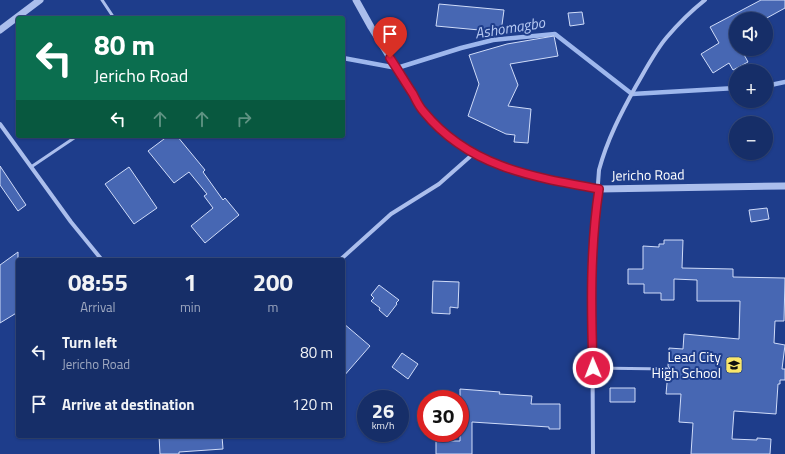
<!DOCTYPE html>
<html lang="en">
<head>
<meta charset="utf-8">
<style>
  :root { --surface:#162e68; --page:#233a71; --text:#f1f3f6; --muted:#9ea8c0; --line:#354a7c }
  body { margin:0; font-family:"Titillium Web",sans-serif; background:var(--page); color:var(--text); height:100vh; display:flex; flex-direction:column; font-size:15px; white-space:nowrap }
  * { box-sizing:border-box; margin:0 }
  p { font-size:13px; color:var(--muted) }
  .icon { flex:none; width:22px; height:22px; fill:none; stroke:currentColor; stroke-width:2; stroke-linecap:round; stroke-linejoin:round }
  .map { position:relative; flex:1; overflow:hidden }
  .details { position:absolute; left:16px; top:258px; width:329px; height:180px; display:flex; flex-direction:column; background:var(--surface); border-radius:4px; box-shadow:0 1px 3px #0004,0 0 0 1px var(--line) }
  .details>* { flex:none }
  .guide { position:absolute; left:16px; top:16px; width:329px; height:122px; border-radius:4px; box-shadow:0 1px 3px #0004,0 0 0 1px var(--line); background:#0b6e4f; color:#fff; overflow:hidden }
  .fabs { position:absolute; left:729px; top:12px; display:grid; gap:8px }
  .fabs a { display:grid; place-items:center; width:44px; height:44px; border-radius:50%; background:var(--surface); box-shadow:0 1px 3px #0004,0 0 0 1px var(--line); font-size:20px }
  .speed { position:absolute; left:357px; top:390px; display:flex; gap:8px; font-size:20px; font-weight:700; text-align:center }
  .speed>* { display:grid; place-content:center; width:52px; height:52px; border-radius:50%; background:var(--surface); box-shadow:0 1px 3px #0004,0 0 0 1px var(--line); line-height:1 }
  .speed small { font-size:10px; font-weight:400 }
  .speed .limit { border:6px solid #d22; background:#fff; color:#111 }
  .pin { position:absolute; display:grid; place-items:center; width:34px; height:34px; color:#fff; margin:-41px -17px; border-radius:50% 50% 50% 0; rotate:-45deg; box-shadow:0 0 4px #0007 }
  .pin .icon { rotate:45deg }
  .me { position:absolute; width:44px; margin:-22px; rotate:359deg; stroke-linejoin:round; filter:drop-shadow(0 0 3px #0008) }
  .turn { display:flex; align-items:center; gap:14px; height:84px; padding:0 12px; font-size:18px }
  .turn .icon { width:52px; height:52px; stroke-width:2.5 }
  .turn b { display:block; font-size:28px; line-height:34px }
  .lanes { display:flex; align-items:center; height:38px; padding:0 12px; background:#0003; justify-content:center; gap:20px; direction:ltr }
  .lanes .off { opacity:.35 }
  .eta { display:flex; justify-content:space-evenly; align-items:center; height:68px; text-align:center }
  .eta b { font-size:24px; font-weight:700; line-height:28px }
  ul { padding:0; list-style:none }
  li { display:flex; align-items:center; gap:12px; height:52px; padding:0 12px }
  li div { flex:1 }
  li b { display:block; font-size:15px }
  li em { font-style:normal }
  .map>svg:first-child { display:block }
</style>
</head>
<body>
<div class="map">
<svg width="785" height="454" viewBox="0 0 785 454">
  <rect width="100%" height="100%" fill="#1e3d8b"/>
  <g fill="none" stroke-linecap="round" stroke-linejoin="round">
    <!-- stream -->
    <path stroke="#9eb7ed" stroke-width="4.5" d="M343,58L397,68L461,48L493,40L555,34L632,94L736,88
      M766,86L785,82"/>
  </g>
  <!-- building -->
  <path fill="#4767b3" stroke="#d0dcf9" d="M761,0H785V8L765,19H736V49H741L748,62L733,70L729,63L713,73L701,54L719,43L710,27Z
    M439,4L504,10L501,32L436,26Z
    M582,12L584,24L570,26L568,13Z
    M554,36L558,56L510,64L518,85L508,106L531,109L528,143L514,142L515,135L506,134L468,116L479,84L469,55L507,44Z
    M168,136H177L205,170L203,172L223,200L225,198L239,215L205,243L191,226L213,208L204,196L207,194L189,172L174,183L148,151Z
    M0,166L26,205L18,211L0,185Z
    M129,167L157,208L134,224L105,184Z
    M767,208L769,219L751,222L749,210Z
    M664,240H683L682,268L733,269V277L785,278L784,321H775L774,343L785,345L782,369H785V380H780V384H778L776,414L734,411L732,439L757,440V438L771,439L770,454H691L693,423L679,422L681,394H666L668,372L670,369L668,366L669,348L683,349L684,334L739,339L740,301H697V280L674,279V300H661V293H644V284H628V269H643V246L659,247V244H664Z
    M18,252V312L0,323V265Z
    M433,281L459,282L458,308L450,307V314L432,313Z
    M379,285L399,300L396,303L397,304L387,317L379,310L380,308L371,301L374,298L371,295Z
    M343,323L370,346L343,377Z
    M402,353L418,364L408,379L392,367Z
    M610,388H635V402H610Z
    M460,389L500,392L499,394L532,396L531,404H560V429H549V427L472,422V454H436V441H460Z
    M159,436H222L223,449L179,452V454H160Z"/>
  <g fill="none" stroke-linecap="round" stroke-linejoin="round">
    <!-- service -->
    <path stroke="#abbeec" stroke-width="3" d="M102,0L114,18
      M31,167L77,136
      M593,368L667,369"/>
    <!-- minor -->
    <path stroke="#abbeec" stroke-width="4" d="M0,124L71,222L102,260
      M340,260L391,214L439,184L473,154
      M593,454L592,265L599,170C607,140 621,113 636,86C646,69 655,51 667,37C679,23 691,11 705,0"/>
    <!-- tertiary -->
    <path stroke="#abbeec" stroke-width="7" d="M356,0L371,27L423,111L437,127L452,139L473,154L491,162L514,171L541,178L599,189L785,186
      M0,30L40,0"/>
  </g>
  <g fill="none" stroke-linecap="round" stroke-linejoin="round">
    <defs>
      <path id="route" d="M390,58C398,70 405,82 413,94C416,100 419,107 424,112C469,167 533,177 599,189C590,248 591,308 593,368"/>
    </defs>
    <!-- route casing -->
    <use href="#route" stroke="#92132f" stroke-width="10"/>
    <!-- route -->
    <use href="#route" stroke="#e11d48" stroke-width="7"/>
  </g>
  <!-- icons -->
  <defs>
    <symbol id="school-square" viewBox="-11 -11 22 22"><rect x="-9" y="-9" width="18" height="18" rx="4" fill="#fae76a" stroke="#1e3d8b"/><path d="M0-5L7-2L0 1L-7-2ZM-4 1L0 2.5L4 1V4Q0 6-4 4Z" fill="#111"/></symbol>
  </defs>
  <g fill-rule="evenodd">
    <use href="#school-square" x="724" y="355" width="20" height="20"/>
  </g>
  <g text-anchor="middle" stroke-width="4" stroke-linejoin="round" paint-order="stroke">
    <!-- street labels -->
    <g font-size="14" fill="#fff" stroke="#1e3d8b">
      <text transform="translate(648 175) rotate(-1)" y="5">Jericho Road</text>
    </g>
    <!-- poi labels -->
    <g font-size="14" fill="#fff" stroke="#1e3d8b" text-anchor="end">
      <text x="721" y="362">Lead City<tspan x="721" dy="16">High School</tspan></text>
    </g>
    <!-- water labels -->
    <g font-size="15" font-style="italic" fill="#b6c9f3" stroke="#1e3d8b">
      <text transform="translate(510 28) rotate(-9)" y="5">Ashomagbo</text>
    </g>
  </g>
</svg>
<div class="fabs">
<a><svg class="icon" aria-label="sound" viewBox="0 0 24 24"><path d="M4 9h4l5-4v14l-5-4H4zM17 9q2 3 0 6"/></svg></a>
<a>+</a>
<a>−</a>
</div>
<div class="speed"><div>26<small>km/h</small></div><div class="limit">30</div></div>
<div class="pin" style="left:390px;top:58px;background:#d93025"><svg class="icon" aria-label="arrive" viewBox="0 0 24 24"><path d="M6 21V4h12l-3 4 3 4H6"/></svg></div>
<svg class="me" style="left:593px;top:368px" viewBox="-20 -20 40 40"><circle r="17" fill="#e11d48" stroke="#fff" stroke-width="3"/><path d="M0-11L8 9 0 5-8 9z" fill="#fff"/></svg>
<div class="guide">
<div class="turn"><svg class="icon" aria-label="left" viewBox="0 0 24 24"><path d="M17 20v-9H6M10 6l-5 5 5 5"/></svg><div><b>80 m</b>Jericho Road</div></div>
<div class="lanes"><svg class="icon" aria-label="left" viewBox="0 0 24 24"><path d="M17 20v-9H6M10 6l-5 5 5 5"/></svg><svg class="icon off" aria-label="ahead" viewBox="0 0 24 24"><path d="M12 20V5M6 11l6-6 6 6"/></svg><svg class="icon off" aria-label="ahead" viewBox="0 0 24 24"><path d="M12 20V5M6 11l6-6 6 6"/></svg><svg class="icon off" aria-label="right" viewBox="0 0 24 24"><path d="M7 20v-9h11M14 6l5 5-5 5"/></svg></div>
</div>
<section class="details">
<div class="eta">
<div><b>08:55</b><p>Arrival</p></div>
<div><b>1</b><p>min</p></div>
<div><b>200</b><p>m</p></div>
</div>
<ul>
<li><svg class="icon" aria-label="left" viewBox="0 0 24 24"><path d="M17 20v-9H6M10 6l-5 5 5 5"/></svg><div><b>Turn left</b><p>Jericho Road</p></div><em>80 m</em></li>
<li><svg class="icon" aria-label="arrive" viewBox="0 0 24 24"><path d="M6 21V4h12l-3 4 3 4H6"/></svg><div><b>Arrive at destination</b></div><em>120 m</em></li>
</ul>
</section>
</div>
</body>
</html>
